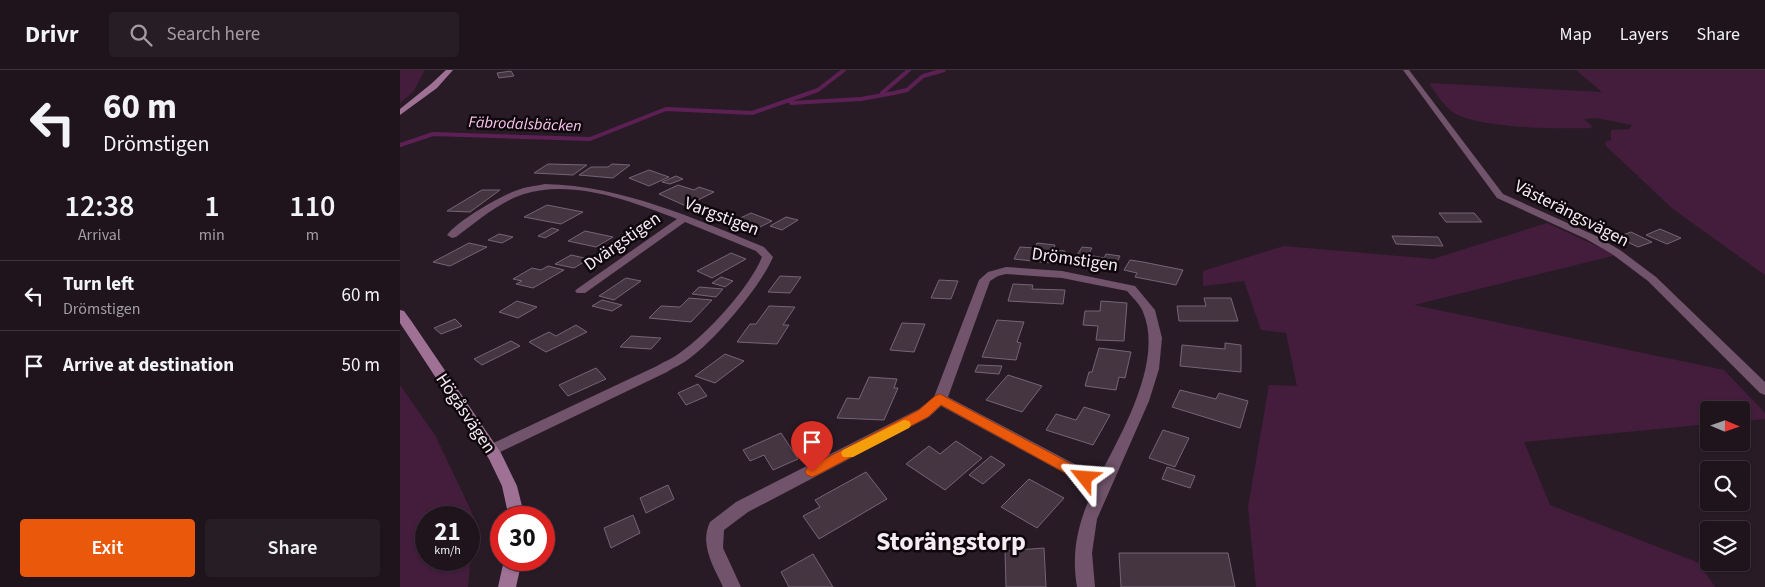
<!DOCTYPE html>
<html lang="en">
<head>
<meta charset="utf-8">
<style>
  :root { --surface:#1f141c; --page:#271d25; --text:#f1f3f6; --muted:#a19ea3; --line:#3c333b; --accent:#ea580c }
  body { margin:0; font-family:"Source Sans 3",sans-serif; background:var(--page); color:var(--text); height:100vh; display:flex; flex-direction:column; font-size:19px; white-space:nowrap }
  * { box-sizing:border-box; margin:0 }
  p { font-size:16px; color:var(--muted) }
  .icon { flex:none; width:28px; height:28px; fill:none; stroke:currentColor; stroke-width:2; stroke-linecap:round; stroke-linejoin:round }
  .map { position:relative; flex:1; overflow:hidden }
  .details { display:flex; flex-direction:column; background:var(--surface); width:400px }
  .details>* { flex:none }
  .top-card { background:#1f141c; color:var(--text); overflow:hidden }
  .needle { width:32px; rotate:92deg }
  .tools { position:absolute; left:1300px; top:331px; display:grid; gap:10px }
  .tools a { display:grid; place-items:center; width:50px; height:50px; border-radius:5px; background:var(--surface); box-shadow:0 1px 4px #0004,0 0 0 1px var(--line); font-size:25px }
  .speed { position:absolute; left:15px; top:436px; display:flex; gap:10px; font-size:25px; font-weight:700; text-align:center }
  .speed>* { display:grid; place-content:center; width:65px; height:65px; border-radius:50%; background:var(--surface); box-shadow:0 1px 4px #0004,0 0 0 1px var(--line); line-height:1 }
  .speed small { font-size:12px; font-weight:400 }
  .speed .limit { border:8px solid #d22; background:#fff; color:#111 }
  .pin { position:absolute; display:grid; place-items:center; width:42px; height:42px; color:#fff; margin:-51px -21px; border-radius:50% 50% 50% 0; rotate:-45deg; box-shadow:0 0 5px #0007 }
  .pin .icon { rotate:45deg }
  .me { position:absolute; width:55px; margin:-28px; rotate:298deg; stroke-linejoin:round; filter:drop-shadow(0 0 4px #0008) }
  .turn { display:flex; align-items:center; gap:18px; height:105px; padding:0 20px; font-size:22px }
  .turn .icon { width:65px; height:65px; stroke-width:2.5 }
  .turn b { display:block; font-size:35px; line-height:42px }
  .eta { display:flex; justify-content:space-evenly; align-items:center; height:85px; text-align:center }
  .eta b { font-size:30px; font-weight:600; line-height:35px }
  .primary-button { display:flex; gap:10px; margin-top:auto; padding:10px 20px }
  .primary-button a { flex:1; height:58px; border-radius:5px; background:var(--accent); color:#fff; font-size:20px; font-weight:600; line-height:58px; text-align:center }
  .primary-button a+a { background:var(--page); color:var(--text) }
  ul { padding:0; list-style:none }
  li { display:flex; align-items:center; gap:15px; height:70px; padding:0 20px; border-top:1px solid var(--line) }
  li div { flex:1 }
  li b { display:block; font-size:19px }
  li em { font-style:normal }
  header { display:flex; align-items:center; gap:30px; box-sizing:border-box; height:70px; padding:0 25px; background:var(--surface); border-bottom:1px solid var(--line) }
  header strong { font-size:24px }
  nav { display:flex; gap:28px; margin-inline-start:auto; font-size:18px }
  .search { width:350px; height:45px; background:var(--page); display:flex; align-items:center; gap:12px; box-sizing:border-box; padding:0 18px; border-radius:5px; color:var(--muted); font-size:19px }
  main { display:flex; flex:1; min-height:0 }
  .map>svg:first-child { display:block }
</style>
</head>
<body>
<header>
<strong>Drivr</strong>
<div class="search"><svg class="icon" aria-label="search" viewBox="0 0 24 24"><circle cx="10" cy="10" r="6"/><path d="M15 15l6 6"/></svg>Search here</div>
<nav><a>Map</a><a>Layers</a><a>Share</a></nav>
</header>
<main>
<section class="details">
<div class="top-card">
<div class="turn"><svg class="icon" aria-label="left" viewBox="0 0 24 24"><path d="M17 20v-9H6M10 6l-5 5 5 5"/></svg><div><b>60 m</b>Drömstigen</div></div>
</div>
<div class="eta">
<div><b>12:38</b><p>Arrival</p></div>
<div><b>1</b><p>min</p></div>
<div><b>110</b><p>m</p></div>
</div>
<ul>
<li><svg class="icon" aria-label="left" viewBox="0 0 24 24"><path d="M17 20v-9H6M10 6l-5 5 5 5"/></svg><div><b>Turn left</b><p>Drömstigen</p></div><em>60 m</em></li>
<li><svg class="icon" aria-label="arrive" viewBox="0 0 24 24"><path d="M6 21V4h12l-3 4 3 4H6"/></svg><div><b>Arrive at destination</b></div><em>50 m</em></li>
</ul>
<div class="primary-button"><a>Exit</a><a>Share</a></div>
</section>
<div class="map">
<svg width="1365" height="517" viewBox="0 0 1365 517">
  <rect width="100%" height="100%" fill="#291b26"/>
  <!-- green -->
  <path fill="#441d3d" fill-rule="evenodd" d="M0,0H25L13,22L0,33Z
    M1176,0H1365V205L1273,139L1206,76L1205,72L1211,70V60L1229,59L1232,55L1196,48L1184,49L1192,56L1191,58C1161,59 1072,59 1050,40C1042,33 1035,22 1029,13L1202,22Z
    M1147,153L1216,185L1014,235L1324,300L1365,343V349L1341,351V340H1309V354L1124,372L1150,435L1299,493L1315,517H856L848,437L869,315L897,316L886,263L861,260L844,211L803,216V201L884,176L1033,189Z
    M0,315L35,365L74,447L68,517H0ZM26,448H69V490H26Z"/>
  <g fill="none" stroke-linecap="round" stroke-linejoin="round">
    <!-- stream -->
    <path stroke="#5d2054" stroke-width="4" d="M482,23L509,0
      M391,33L461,29L494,23L507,20L523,6L544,0
      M0,75L33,64L190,69L266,39L352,43L418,20L444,0"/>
  </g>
  <!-- building -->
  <path fill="#453541" stroke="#766472" d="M111,1L114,6L99,8L97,3Z
    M148,94L187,95L173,105L134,103Z
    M212,94L230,95L213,108L179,105L191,97H208Z
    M249,100L269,107L249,116L229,108Z
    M276,106L283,109L270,114L262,112Z
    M278,115L294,120L299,117L314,122L286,136L259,124Z
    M82,120H100L70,142L47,141Z
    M147,135L183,142L161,154L124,147Z
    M351,143L372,151L356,159L334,151Z
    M1039,143H1074L1082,152H1046Z
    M386,147L398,150L382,160L370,156Z
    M152,158L159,160L145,168L138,166Z
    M1260,159L1281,168L1267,174L1246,165Z
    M185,161L213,167L196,177L168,171Z
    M1231,162L1252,172L1238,177L1217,167Z
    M99,164L113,167L102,173L88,170Z
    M992,166L1038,167L1043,176L996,174Z
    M69,173L87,177L50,196L33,192Z
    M637,173L655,175L653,180L665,181L660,194L614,189L620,177L635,178Z
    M212,177L223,180L207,190L196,187Z
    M682,177L692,178L688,185L704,188L706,184L720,186L714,198L701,196L700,199L671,195Z
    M331,183L346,189L312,208L297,201Z
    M171,185L189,189L174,198L155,194Z
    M730,190L743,192L783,200L776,215L735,207L737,203L724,200Z
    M148,196L164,200L133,218L116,214L122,211L113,209L132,198L141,200Z
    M380,206L401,207L390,223L368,222Z
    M321,207L333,211L325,217L312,213Z
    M226,208L241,211L214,230L199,226Z
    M539,210L558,211L551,229L531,228Z
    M613,214L633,215L632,219L665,220L663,234L608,231Z
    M299,217L323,219L316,227L292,224Z
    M289,228L312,230L291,252L249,248L261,236L280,237Z
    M804,228H831L838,251H779L777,236H806Z
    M202,230L222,235L212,241L192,236Z
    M117,231L137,237L118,248L99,242Z
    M701,231L727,233L724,271L696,270L698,256L683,255L685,241H700Z
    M369,236L395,237L383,255H389L377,274L337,272L350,254H356Z
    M55,249L62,256L41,264L34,258Z
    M597,250L624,252L617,272L621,273L616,290L582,287Z
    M502,253L525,254L514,282L490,280Z
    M176,255L187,262L146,282L129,272L149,262L156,266Z
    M231,266L261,268L251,279L220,277Z
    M111,271L120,276L82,295L74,289Z
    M825,273L841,275V302L780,296L782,275L825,279Z
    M699,278L731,282L725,308L719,307L716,320L685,316L689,302H692Z
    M325,284L344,291L315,313L295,306Z
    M578,295L602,296L599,304L575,302Z
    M196,298L206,309L168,326L159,315Z
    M608,305L642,316L622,342L586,330Z
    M469,307L497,309L494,318H498L484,350L437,348L447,328L459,329Z
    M298,314L307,326L286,335L278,323Z
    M780,320L816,329L819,323L848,331L840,358L772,337Z
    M684,337L710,345L693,375L646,360L656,344L676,350Z
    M763,360L789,368L775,397L749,388Z
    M381,363L398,389L373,400L364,385L350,391L343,380Z
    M417,367L424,377L410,384L403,373Z
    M556,371L582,388L545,420L506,394L529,376L540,384Z
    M591,386L605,395L583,414L569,405Z
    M767,397L795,406L790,418L762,409Z
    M466,402L487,429L419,469L403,446L420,437L415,430Z
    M629,409L664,428L637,458L601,437Z
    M268,415L274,429L246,443L240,428Z
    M233,445L240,463L211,478L204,458Z
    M644,478L646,517H606L605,481Z
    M719,483H828L835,517H721Z
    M413,484L433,517H389L381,502Z"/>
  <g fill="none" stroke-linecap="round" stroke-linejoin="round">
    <!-- street -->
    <path fill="#71546b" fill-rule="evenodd" d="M1003,0H1009L1103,124L1194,165L1220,180L1256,207L1365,312V325L1360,323L1248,211L1212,184L1186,169L1097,128Z
      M145,114C223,116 293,148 364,177L373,187C361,216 316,269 290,288C283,294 274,297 267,302L92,386L87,384L84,380L87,376L257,296C265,291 274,288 281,282C307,264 350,217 362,187L356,181L285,152L185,223H177L175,221L177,219L277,149C231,131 173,109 124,124C99,132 76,152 56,167L52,168L47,165C59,150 97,128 115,121C124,117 135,116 145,114Z
      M606,197L662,201L735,216L755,240L762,268L759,299L749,331L697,449L692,483L695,517H677C671,482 678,451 694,419L541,336L529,347L348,442L324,460L323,478L341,517H323C314,497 299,475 310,452L336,432L519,339L534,327L579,210L588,202ZM606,204L662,208L727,221C732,227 740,234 743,242C764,291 721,364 699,407L548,327L590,211L598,206Z"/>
    <!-- secondary -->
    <path fill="#9f7195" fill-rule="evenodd" d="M46,0H53L37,18L0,45V39L31,14Z
      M0,240L4,241L12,252L101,383L117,416L125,448H109L102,416L89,389L0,253Z
      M104,490H122L116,517H98Z"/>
  </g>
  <!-- route -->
  <path fill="#ea580c" stroke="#983908" d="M540,324L690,404L693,408L690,411L685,413L680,411L541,335L528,347L417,405L412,407L407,405L405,402L407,398L519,340L535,326Z"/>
  <!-- slow -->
  <path fill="#f59e0b" d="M504,350L509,351L511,355L509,358L453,387H443L441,383L443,380Z"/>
  <g text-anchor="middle" stroke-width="5" stroke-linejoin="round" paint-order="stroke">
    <!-- far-water labels -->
    <g font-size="16" font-style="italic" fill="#fcc3ef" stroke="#0e080d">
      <text transform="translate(125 53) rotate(2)" y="6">Fäbrodalsbäcken</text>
    </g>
    <!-- street labels -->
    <g font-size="18" fill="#f5ebf2" stroke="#0e080d">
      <text transform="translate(1172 143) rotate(27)" y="6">Västerängsvägen</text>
      <text transform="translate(322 146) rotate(21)" y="6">Vargstigen</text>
      <text transform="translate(222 171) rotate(-35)" y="6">Dvärgstigen</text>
      <text transform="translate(675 189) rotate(8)" y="6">Drömstigen</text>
      <text transform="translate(66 343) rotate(56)" y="6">Högåsvägen</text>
    </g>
    <!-- near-district labels -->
    <g font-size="26" font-weight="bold" fill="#f5ebf2" stroke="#0e080d">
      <text x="551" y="480">Storängstorp</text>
    </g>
  </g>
</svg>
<div class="tools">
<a><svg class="needle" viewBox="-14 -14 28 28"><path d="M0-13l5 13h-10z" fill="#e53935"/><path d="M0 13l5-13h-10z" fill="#a19ea3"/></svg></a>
<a><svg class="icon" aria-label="search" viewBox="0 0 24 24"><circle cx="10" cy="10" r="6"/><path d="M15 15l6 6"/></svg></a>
<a><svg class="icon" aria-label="layers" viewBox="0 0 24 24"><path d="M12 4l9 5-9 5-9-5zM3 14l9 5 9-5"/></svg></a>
</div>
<div class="speed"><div>21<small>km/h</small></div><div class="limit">30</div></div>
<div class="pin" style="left:412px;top:402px;background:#d93025"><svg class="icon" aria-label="arrive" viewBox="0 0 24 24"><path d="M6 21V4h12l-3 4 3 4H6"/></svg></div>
<svg class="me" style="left:685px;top:408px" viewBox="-20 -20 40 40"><path d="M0-17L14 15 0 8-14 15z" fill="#ea580c" stroke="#fff" stroke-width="4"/></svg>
</div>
</main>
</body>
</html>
